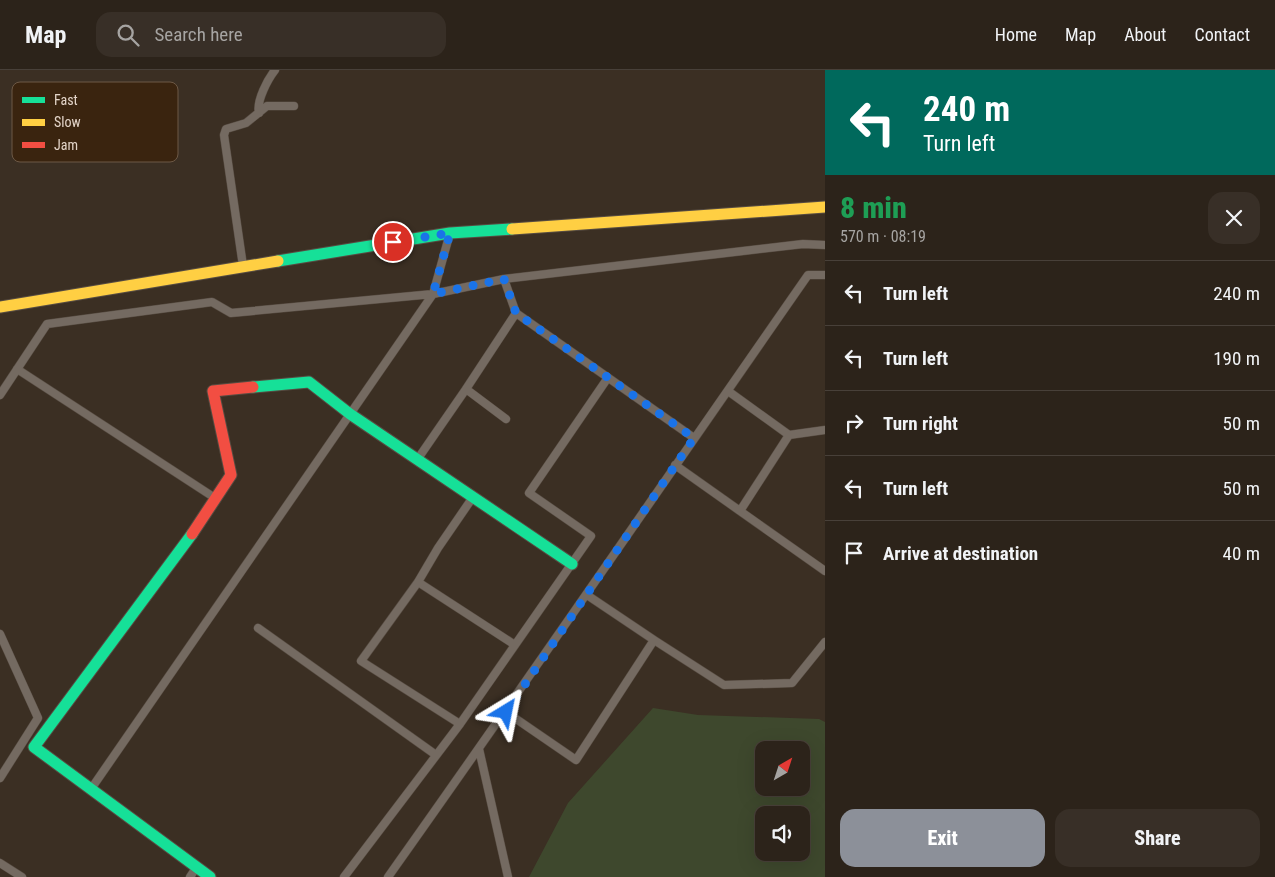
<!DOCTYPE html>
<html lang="en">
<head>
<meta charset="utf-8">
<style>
  :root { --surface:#2c231a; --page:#382f27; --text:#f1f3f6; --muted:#a6a4a2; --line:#484039; --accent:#8c9099 }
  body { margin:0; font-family:"Roboto Condensed",sans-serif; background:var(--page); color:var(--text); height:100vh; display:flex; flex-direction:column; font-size:19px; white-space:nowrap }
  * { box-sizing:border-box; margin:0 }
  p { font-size:16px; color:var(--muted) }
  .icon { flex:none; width:28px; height:28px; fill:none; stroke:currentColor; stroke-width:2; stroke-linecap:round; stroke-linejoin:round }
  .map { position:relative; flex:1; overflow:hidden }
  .side { display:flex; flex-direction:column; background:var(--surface); width:450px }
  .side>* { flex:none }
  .top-card { background:#00695c; color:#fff; overflow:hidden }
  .needle { width:32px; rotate:39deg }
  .controls { position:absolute; left:755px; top:671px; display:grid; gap:10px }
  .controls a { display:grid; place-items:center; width:55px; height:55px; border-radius:10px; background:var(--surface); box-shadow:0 5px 20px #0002,0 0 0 1px var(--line); font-size:25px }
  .pin { position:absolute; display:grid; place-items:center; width:42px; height:42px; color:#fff; margin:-21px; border:2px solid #fff; border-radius:50%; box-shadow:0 1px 5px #0007 }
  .me { position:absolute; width:55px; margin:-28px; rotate:35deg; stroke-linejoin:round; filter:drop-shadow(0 0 4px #0008) }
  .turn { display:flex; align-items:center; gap:18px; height:105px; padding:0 15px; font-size:22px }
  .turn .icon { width:65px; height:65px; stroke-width:2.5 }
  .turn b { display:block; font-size:35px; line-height:42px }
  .round { display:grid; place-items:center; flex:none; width:52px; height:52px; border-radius:15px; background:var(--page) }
  .summary { display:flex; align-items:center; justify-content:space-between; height:85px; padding:0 15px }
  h1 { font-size:30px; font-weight:800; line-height:38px; color:#1e9e55 }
  .primary-button { display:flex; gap:10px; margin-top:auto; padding:10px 15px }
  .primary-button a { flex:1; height:58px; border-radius:15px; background:var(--accent); color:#fff; font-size:20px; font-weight:800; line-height:58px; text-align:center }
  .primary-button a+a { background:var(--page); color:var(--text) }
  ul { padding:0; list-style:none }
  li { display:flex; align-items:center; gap:15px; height:65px; padding:0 15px; border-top:1px solid var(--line) }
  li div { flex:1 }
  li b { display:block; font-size:19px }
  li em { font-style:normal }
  header { display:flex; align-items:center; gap:30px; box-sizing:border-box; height:70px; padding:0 25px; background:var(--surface); border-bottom:1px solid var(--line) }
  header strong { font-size:24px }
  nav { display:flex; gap:28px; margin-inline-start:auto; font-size:18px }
  .search { width:350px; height:45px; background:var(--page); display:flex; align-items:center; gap:12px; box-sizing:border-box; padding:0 18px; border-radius:15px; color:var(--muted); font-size:19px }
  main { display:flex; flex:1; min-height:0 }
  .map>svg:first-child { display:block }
</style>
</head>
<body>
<header>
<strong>Map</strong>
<div class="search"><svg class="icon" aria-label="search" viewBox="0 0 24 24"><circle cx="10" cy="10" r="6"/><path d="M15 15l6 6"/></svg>Search here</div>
<nav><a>Home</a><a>Map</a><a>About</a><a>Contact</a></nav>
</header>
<main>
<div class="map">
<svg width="825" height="807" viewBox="0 0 825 807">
  <rect width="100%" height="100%" fill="#3b2f23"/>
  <!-- green -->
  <path fill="#3e482d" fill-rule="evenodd" d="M653,638L698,645L819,649L825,652V807H529L568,733ZM764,680H801V718H764ZM764,745H801V782H764Z"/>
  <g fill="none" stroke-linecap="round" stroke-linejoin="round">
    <defs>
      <path id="street" d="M259,43C256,31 268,9 275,0
        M243,196L224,65L226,59L246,53L267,36H294
        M504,209L516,243L694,368
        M17,299L215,428
        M728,321L789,365L825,360
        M0,325L47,254L212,232L231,243L433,224L504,209L803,174L825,175
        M506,349L466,319L516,243
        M789,365L740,441L825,501
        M417,390L466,319
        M675,395L740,441
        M418,512L515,575
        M587,525L654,570
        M258,558L436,685
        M0,564L38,648L0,708
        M506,642L576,690L654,570L724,615L792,613L825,572
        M460,654L361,591L418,512L438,478L473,427
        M479,679L508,807
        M91,719L433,224L450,163
        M0,793L22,807
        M190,807L196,798
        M344,807L460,654L591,466L529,423L607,309
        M388,807C530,607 668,406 808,205H825"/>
      <path id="fast" d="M278,191L450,163L512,159
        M253,317L309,312L350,344L572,494
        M192,464L34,677L210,807"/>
      <path id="slow" d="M512,159L825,137
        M0,237L278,191"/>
      <path id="jam" d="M192,464L231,405L213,321L253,317"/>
    </defs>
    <!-- street casing -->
    <use href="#street" stroke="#574c42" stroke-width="9"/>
    <!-- fast casing -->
    <use href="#fast" stroke="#574c42" stroke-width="13"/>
    <!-- slow casing -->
    <use href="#slow" stroke="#574c42" stroke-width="13"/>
    <!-- jam casing -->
    <use href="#jam" stroke="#574c42" stroke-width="13"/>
    <!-- street -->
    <use href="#street" stroke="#746a61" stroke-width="8"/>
    <!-- fast -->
    <use href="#fast" stroke="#16e098" stroke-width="11"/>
    <!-- slow -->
    <use href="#slow" stroke="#ffcf43" stroke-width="11"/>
    <!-- jam -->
    <use href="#jam" stroke="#f24e42" stroke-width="11"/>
  </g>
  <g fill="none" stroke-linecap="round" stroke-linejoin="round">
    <!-- route -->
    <path stroke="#1a73e8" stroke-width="9" stroke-dasharray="0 16.2" d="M393,172L450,163L433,224L504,209L516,243L694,368L506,642"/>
  </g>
  <!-- legend -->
  <rect x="12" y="12" width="166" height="80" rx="8" fill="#3a240f" stroke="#6d5946" stroke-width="1"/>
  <rect x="22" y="27" width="23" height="6" fill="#16e098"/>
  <rect x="22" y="49" width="23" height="7" fill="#ffcf43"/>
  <rect x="22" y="72" width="23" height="6" fill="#f24e42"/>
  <g font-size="14" fill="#e3d4c8">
    <text x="54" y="35">Fast</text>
    <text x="54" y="57">Slow</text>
    <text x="54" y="80">Jam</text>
  </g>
</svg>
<div class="controls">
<a><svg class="needle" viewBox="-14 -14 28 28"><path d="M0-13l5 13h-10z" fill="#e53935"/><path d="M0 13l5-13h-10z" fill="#a6a4a2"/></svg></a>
<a><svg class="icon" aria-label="sound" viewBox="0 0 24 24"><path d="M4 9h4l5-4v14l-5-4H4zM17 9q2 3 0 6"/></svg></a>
</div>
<div class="pin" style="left:393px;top:172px;background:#d93025"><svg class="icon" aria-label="arrive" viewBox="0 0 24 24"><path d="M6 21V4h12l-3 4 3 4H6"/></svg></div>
<svg class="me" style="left:506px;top:642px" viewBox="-20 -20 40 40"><path d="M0-17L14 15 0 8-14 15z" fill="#1a73e8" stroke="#fff" stroke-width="4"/></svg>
</div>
<section class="side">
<div class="top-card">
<div class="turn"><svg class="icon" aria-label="left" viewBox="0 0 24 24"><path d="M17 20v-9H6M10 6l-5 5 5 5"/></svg><div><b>240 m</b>Turn left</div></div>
</div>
<div class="summary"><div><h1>8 min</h1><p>570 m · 08:19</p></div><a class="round"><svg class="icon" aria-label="close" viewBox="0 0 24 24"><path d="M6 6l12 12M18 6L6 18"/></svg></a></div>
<ul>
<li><svg class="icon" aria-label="left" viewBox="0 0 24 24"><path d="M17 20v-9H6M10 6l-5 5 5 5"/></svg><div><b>Turn left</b></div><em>240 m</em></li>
<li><svg class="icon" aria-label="left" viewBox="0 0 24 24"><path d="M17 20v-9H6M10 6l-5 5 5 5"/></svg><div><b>Turn left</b></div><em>190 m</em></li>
<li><svg class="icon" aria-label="right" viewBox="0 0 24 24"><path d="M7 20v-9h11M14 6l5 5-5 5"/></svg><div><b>Turn right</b></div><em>50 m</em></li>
<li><svg class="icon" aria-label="left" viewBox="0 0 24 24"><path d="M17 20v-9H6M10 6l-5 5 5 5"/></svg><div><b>Turn left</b></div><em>50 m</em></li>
<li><svg class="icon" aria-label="arrive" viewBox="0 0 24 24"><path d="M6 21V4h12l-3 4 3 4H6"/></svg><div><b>Arrive at destination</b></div><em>40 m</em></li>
</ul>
<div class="primary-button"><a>Exit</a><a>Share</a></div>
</section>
</main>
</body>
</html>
